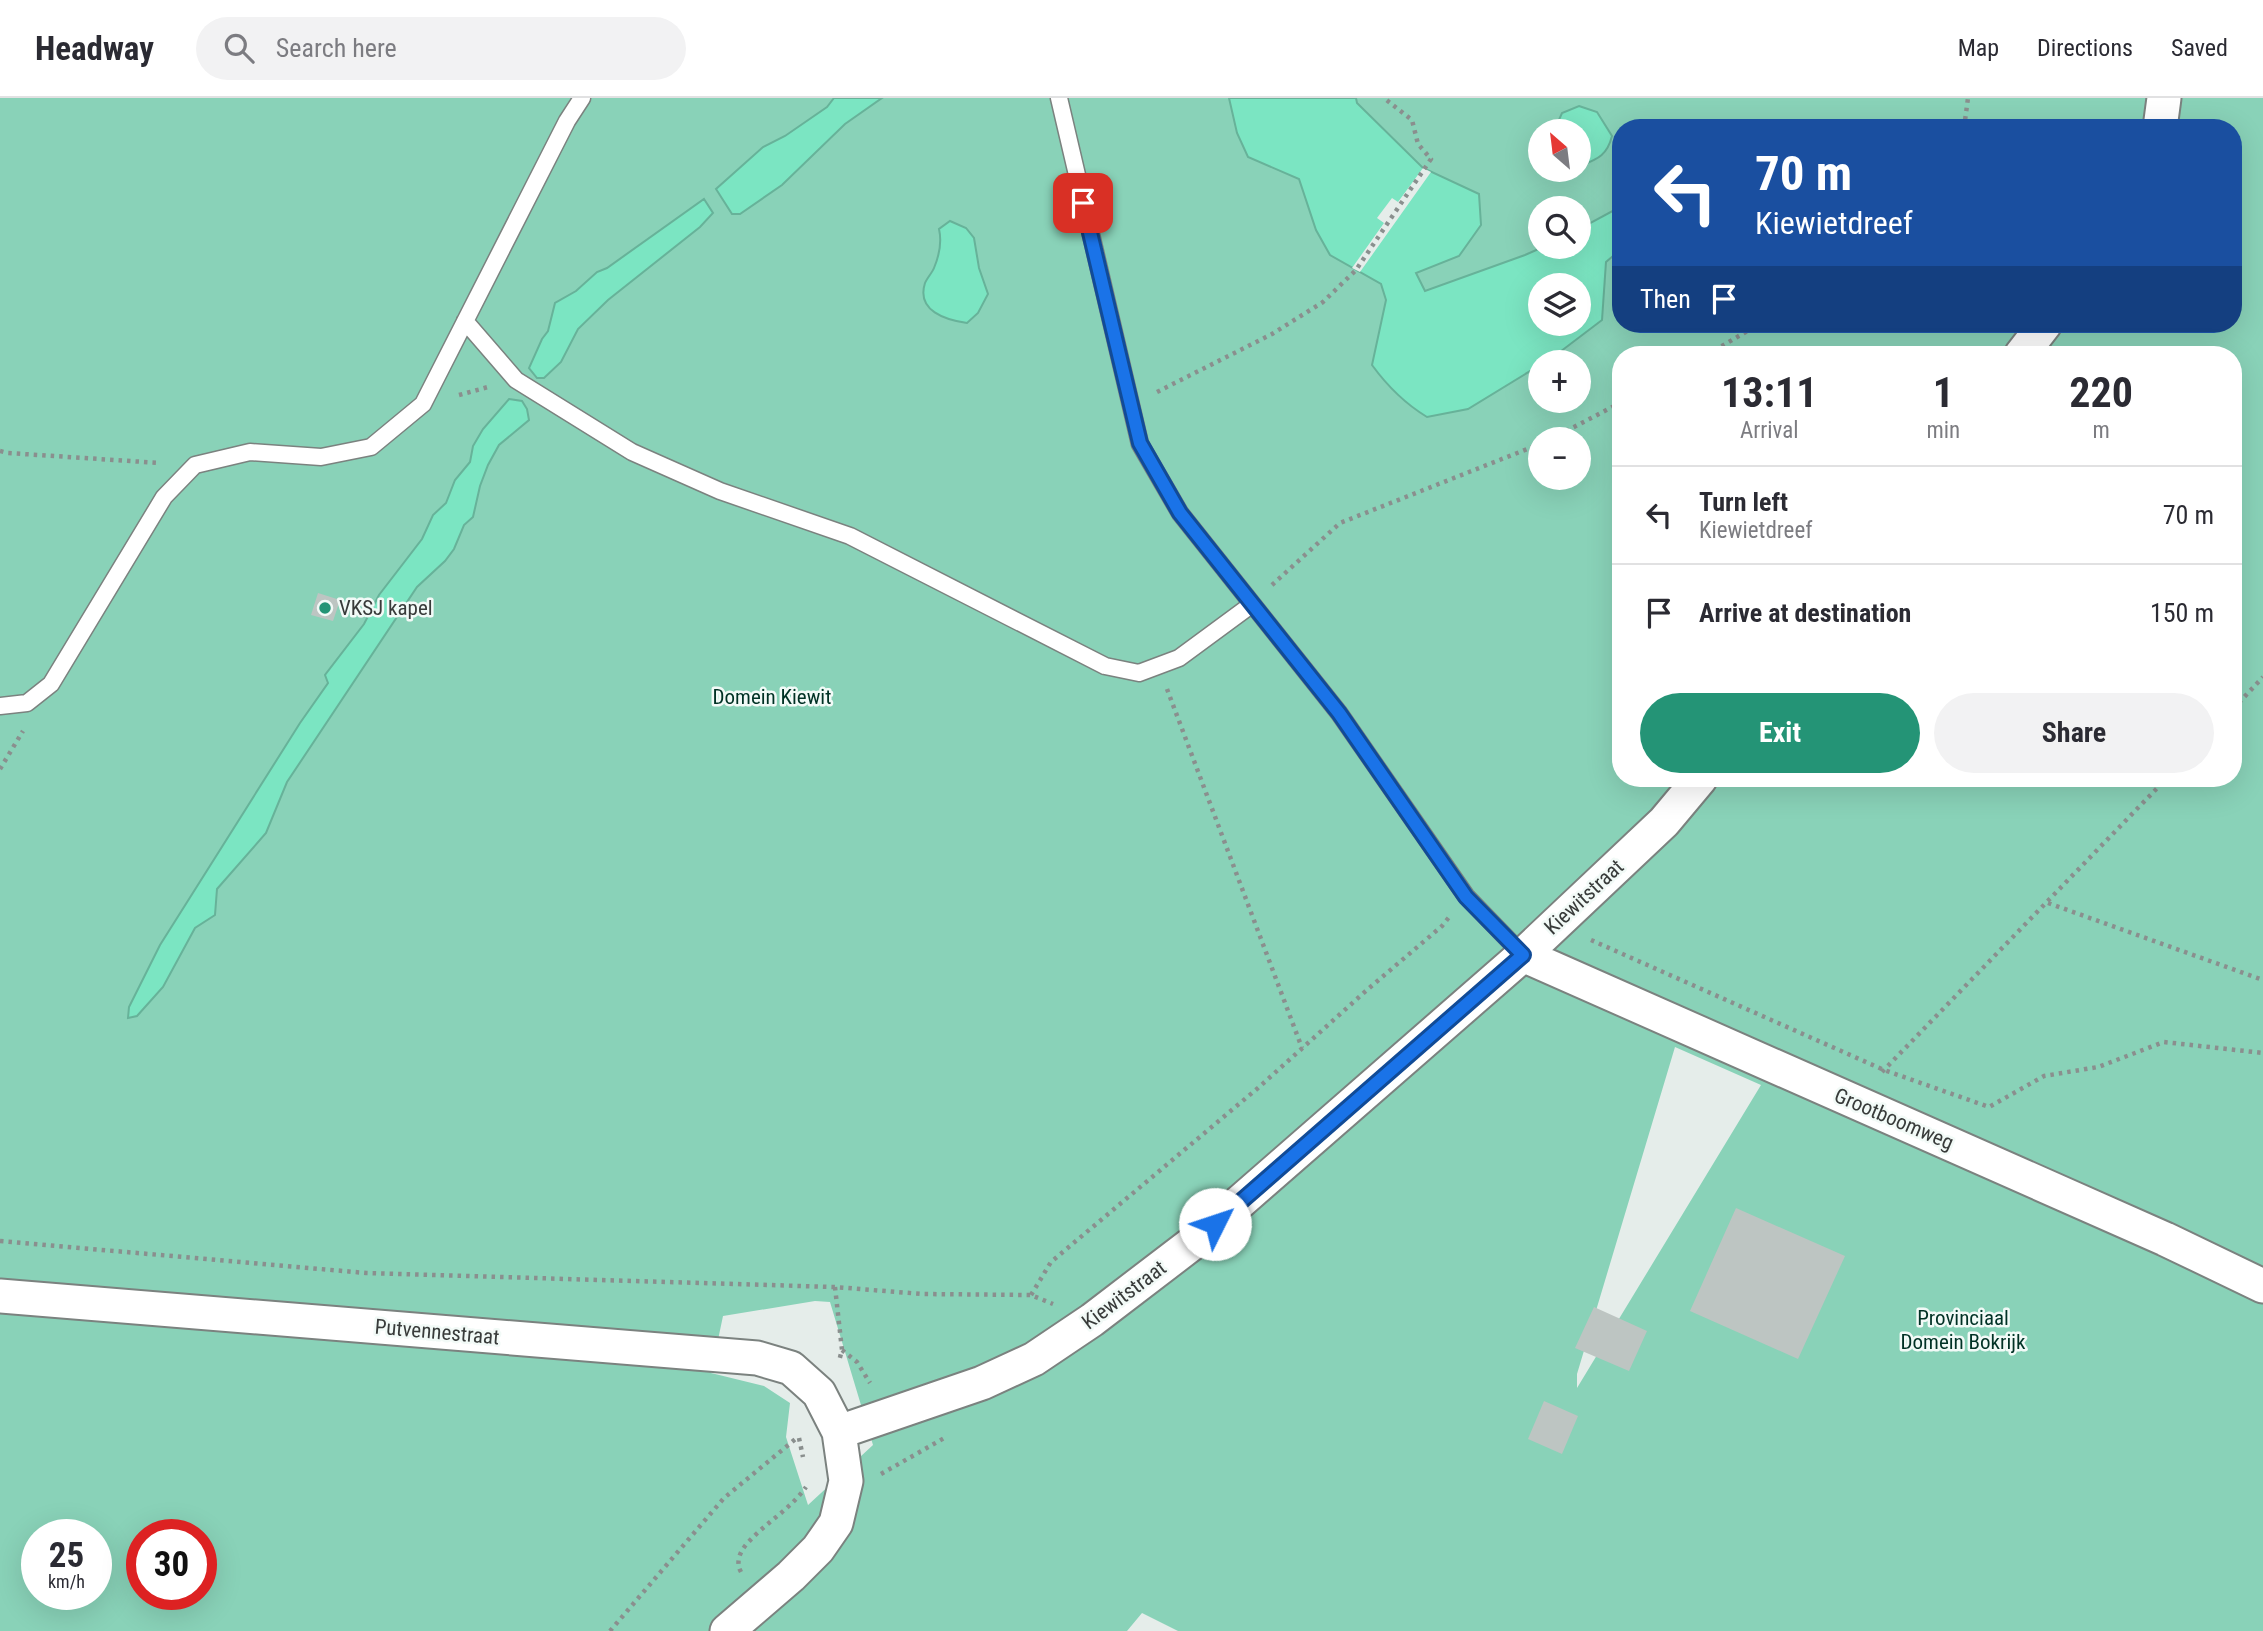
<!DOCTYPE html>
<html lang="en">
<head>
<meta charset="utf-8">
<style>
  :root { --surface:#fff; --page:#f2f2f3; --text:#2b2b33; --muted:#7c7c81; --line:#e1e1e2; --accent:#249476 }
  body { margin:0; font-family:"Roboto Condensed",sans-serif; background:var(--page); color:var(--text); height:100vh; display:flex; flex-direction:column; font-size:26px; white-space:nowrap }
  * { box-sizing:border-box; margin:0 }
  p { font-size:23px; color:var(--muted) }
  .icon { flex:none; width:38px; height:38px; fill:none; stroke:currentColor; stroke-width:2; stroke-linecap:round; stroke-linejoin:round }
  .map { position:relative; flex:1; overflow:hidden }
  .side { position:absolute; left:1612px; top:248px; width:630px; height:441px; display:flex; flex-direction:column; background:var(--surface); border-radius:28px; box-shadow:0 7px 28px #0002 }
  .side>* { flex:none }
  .banner { position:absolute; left:1612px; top:21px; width:630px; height:214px; border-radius:28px; box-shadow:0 7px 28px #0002; background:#1a4fa0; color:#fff; overflow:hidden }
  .needle { width:46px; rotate:332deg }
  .fabs { position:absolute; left:1528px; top:21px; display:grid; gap:14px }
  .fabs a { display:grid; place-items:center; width:63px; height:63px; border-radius:50%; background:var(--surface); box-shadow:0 7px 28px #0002; font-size:35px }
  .speed { position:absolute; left:21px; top:1421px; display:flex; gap:14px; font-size:35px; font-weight:700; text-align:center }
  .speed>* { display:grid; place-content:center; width:91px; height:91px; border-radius:50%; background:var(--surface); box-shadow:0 7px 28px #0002; line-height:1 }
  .speed small { font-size:18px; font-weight:400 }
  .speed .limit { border:10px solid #d22; background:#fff; color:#111 }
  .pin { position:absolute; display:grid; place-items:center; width:60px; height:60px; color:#fff; margin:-30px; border-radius:14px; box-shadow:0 4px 10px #0006 }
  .me { position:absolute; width:77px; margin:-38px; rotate:49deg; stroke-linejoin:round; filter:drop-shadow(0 0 5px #0008) }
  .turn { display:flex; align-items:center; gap:24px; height:147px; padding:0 28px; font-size:32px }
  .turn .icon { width:91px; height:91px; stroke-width:2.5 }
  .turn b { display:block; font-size:49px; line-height:60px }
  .then { display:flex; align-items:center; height:66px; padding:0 28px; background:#0003; gap:14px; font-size:26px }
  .eta { display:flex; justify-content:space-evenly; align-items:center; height:119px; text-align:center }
  .eta b { font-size:42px; font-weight:700; line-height:49px }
  .button { display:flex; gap:14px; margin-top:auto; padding:14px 28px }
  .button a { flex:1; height:80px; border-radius:42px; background:var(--accent); color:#fff; font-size:28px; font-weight:700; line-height:80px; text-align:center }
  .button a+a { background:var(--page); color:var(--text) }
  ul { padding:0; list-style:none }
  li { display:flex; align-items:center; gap:21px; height:98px; padding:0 28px; border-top:2px solid var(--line) }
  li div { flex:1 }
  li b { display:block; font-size:26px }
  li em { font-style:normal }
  header { display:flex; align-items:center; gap:42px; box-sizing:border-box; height:98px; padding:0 35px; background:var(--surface); border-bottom:2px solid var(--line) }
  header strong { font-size:33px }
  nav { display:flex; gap:38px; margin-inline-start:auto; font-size:24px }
  .search { width:490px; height:63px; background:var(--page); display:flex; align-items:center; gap:18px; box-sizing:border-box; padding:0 24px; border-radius:38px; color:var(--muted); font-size:26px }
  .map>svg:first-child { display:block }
</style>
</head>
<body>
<header>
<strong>Headway</strong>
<div class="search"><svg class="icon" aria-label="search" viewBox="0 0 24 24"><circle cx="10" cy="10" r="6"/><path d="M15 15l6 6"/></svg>Search here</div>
<nav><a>Map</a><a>Directions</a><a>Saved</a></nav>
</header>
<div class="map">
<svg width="2263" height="1533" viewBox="0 0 2263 1533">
  <rect width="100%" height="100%" fill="#e5edea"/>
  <!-- green -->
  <path fill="#89d2b8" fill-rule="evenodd" d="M0,0H2263V1533H1178L1142,1515L1127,1533H0ZM1620,30H2233V226H1620ZM1540,33H1578V72H1540ZM1540,110H1578V149H1540ZM1540,187H1578V226H1540ZM1620,257H2233V681H1620ZM1540,264H1578V303H1540ZM1540,341H1578V380H1540ZM1675,949L1761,987L1577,1290V1276ZM815,1203L830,1204L873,1347L808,1407L786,1339L790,1305L764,1288L711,1275L723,1218ZM37,1437H96V1496H37ZM142,1437H201V1496H142Z"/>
  <!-- water -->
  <path fill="#7be5c2" stroke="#67b299" stroke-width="2" fill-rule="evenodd" d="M834,0H882L845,26L782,87L740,116H732L716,91L763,49L785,38L827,9Z
    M1229,0H1356L1357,5L1423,70L1479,96L1481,127L1459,158L1416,175L1425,193L1525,157L1543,149H1578L1579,131L1620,109V152L1606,164L1602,222L1552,260L1545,264H1540V267L1468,311L1427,319C1404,305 1388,289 1372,267L1386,202L1381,186L1330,157L1316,132L1299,81L1248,59L1237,35ZM1540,187H1578V226H1540Z
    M1579,8L1597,14L1612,38C1607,58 1597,61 1580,68L1578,33H1560L1558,24L1562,15Z
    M704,101L713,115L700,129L608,202L578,231L561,264L544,280H537L529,270L542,241L548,233L555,205L576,193L597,174L607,170Z
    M950,123L966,130L974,140L979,170L988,196L978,215L967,225C946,222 916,213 925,185C927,180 932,175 934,170C939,158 942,144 939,131Z
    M509,301L522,303L527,311L529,322L499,347L488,367L480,388L473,419L464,427L454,451L445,463L417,489L287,684L266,735L217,791L215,817L195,830L163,889L137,918L128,920L129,909L160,847L300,625L328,585L325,577L364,526L379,497L422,441L433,417L446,405L455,382L470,364L473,348L483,331Z"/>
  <!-- pier -->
  <path fill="#e5edea" d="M1423,70L1431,74L1360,174L1352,170L1384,125L1377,120L1392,100L1398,104Z"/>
  <!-- building -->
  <path fill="#bdc5c2" d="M318,495L340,502L333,523L311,517Z
    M1736,1110L1845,1158L1798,1261L1690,1213Z
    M1594,1209L1647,1233L1629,1273L1575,1250Z
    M1544,1303L1578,1318L1562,1356L1528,1341Z"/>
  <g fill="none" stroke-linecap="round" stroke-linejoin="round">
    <defs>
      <path id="lane" d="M1059,0L1140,346L1180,415L1339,615L1466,798L1523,857
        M465,223L516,282L632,354L720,393L850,438L1105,568L1139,575L1179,560L1251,507
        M0,608L27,605L51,586L164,399L195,367L250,354L321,359L371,349L423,306L567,23L582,0"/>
      <path id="street" d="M2160,30L2164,0
        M2021,257L2045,226
        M1523,857L2165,1141L2263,1188
        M0,1198L757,1260L791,1270L819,1295L839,1334L846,1383L836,1425L818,1451L791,1478L727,1533
        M839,1334L982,1285L1034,1261L1092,1222L1194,1144L1523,857L1664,724L1700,681"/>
    </defs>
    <!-- lane casing -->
    <use href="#lane" stroke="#7b827f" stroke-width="19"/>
    <!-- street casing -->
    <use href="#street" stroke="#7b827f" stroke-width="37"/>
    <!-- path -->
    <path stroke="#8a8f8e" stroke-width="4.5" stroke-dasharray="3.5 5" stroke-linecap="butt" d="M1964,30L1968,0
      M1707,257L1759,226
      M1157,294L1272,236L1323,204L1356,172L1431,61L1418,46L1412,22L1384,0
      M459,297L488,289
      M1551,341L1620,305
      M0,353L8,355L160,365
      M1272,487L1340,425L1540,346
      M1167,591L1302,950
      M2233,611L2263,579
      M0,671L23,633
      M2048,805L2263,882
      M1591,842L1884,972L1989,1009L2044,978L2098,969L2164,944L2263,955
      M1882,974L2166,681
      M0,1143L366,1175L835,1189L922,1196L1031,1197L1053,1206
      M835,1189L842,1252L839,1263
      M1031,1197L1051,1164L1258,990L1368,891L1442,828L1450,818
      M842,1252L857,1264L870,1285
      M799,1340L803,1359
      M881,1376L946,1339
      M741,1474C736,1465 739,1456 745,1448C763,1426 789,1413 806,1389
      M610,1533L724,1400L798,1339"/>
    <!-- lane -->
    <use href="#lane" stroke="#fff" stroke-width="16"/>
    <!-- street -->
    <use href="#street" stroke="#fff" stroke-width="33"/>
  </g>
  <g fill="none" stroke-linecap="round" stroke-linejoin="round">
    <defs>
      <path id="route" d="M1083,105L1140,345L1180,415L1339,615L1466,799L1523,857L1215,1126"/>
    </defs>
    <!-- route casing -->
    <use href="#route" stroke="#114b97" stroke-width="18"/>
    <!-- route -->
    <use href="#route" stroke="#1a73e8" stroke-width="12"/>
  </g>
  <!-- markers -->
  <circle fill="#249476" stroke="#f2faf7" stroke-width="2.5" cx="325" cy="510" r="7"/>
  <g text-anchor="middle" stroke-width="5" stroke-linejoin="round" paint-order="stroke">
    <!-- poi labels -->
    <g font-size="21" fill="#383b3a" stroke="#f2faf7" text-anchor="start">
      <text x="339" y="517">VKSJ kapel</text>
    </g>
    <!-- park labels -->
    <g font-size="21" fill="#003225" stroke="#f2faf7">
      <text x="772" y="606">Domein Kiewit</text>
      <text x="1963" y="1227">Provinciaal<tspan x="1963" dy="24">Domein Bokrijk</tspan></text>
    </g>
    <!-- street labels -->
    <g font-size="21" fill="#383b3a" stroke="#f2faf7">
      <text transform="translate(1584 799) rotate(-43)" y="7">Kiewitstraat</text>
      <text transform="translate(1894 1021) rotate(23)" y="7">Grootboomweg</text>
      <text transform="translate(1124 1197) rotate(-37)" y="7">Kiewitstraat</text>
      <text transform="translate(437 1234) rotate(5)" y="7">Putvennestraat</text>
    </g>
  </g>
</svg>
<div class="fabs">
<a><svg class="needle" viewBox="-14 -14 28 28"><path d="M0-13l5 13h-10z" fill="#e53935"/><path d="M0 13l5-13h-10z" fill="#7c7c81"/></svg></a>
<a><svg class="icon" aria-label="search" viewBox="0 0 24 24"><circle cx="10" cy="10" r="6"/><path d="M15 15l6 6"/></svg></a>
<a><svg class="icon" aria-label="layers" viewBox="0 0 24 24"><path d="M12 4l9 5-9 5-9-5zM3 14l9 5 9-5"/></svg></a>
<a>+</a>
<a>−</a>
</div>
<div class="speed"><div>25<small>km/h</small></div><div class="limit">30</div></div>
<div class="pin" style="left:1083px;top:105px;background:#d93025"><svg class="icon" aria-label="arrive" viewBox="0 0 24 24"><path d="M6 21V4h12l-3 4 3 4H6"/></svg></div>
<svg class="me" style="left:1215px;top:1126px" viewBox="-20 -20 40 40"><circle r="19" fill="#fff"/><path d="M0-13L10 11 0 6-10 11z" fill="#1a73e8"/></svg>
<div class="banner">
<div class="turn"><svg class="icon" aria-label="left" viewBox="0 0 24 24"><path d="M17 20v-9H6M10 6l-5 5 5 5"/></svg><div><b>70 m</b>Kiewietdreef</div></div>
<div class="then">Then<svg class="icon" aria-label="arrive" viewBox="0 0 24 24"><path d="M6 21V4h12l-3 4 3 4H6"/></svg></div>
</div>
<section class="side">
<div class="eta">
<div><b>13:11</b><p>Arrival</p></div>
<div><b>1</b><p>min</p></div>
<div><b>220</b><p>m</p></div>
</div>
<ul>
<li><svg class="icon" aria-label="left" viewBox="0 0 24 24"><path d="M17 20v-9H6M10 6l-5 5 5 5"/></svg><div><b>Turn left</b><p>Kiewietdreef</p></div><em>70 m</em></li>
<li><svg class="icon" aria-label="arrive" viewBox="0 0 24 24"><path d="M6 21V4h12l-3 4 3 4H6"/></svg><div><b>Arrive at destination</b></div><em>150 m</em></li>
</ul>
<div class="button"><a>Exit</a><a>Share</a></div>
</section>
</div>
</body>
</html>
